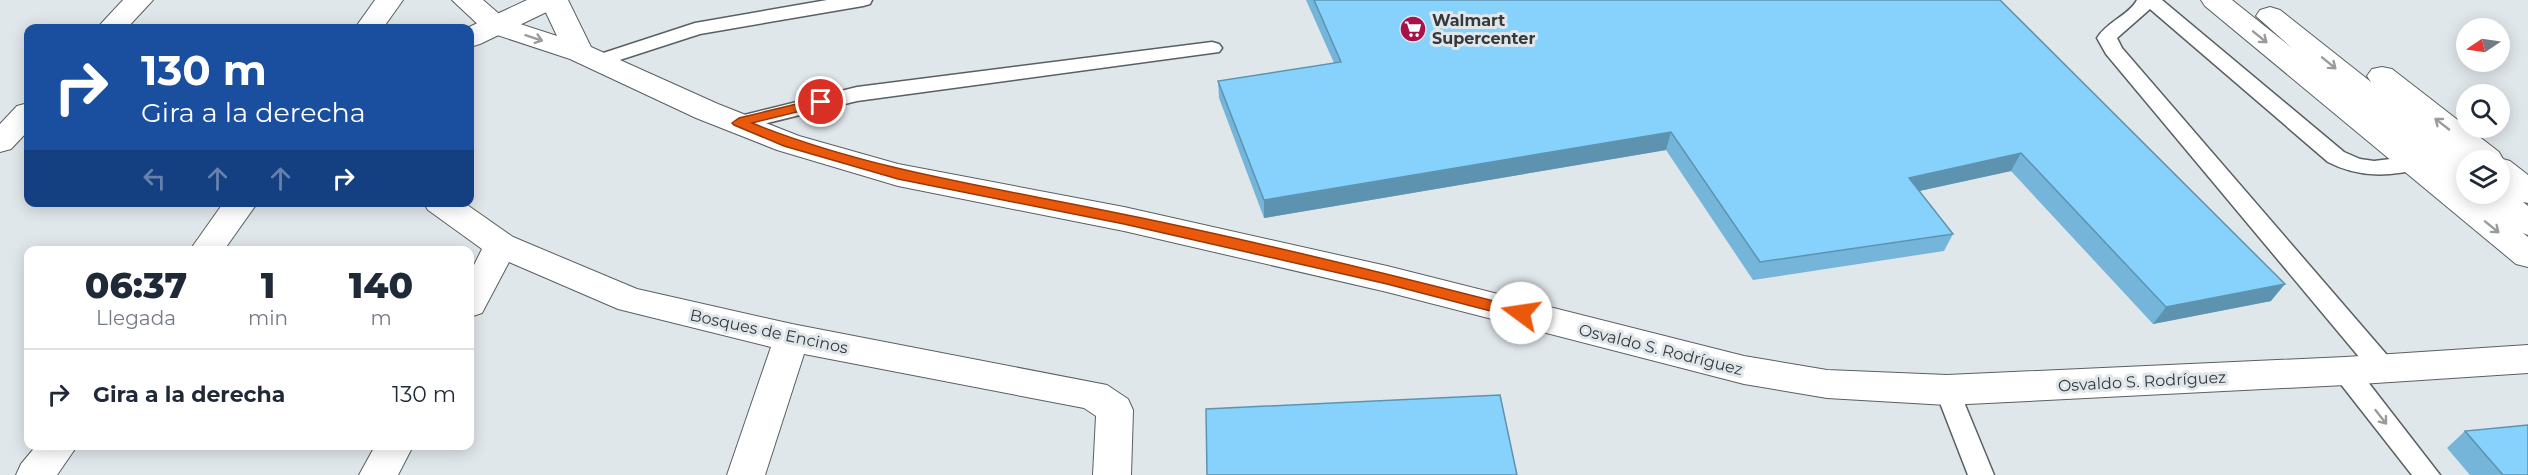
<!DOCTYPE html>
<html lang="es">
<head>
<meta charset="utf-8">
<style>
  :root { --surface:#fff; --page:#f6f6f7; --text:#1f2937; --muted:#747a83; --line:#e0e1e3 }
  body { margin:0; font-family:Montserrat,sans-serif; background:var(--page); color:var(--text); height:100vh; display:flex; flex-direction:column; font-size:22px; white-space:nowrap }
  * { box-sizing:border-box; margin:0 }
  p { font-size:20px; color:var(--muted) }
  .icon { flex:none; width:33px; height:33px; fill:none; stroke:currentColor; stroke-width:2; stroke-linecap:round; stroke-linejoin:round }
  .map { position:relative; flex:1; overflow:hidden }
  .details { position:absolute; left:24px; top:246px; width:450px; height:204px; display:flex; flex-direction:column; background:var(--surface); border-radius:12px; box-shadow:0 3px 15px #0003 }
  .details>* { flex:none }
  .banner { position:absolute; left:24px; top:24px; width:450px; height:183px; border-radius:12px; box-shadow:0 3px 15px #0003; background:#1a4fa0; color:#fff; overflow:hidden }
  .needle { width:39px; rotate:257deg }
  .buttons { position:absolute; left:2456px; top:18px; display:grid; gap:12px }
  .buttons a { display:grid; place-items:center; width:54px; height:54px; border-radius:50%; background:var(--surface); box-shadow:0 3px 15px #0003; font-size:30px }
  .pin { position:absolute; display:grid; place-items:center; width:51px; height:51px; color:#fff; margin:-26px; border:3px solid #fff; border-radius:50%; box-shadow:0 2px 6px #0007 }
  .me { position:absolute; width:66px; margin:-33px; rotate:284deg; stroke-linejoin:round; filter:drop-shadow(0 0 4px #0008) }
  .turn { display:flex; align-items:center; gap:21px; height:126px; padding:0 18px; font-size:27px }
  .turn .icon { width:78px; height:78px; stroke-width:2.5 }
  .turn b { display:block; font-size:42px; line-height:51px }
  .lanes { display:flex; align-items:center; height:57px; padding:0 18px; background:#0003; justify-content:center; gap:30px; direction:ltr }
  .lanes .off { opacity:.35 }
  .eta { display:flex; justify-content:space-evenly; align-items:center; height:102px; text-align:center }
  .eta b { font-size:36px; font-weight:800; line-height:42px }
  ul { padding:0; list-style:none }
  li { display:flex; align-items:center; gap:18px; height:90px; padding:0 18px; border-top:2px solid var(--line) }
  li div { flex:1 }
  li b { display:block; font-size:22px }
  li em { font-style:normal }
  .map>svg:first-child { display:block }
</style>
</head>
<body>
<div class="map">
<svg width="2528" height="475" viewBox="0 0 2528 475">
  <rect width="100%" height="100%" fill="#e0e7eb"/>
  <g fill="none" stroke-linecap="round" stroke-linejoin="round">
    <defs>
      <path id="service" d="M827,0H872L870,4L863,6L700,34L598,67L591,65L588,61L591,57L695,23Z
        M2137,0H2162L2344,152L2360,159L2374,161L2415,156L2423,158L2426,163L2423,168C2390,177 2359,178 2328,162L2150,9L2117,38L2122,48L2393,362L2396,369L2393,376L2384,379L2375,376L2106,54L2097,38C2108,21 2129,15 2137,0Z
        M1212,42L1219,44L1222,48L1219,52L857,101L739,130L732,128L729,123L732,118L857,87Z
        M2345,361L2354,364L2440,475H2412L2336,378L2333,371L2336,364Z
        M1947,380L1956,383L1959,390L1994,475H1968L1935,390L1938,383Z"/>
      <path id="minor" d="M123,0H153L127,28H97Z
        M375,0H403L383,28H355Z
        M527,0H563L559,6L480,44L470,47V28H467Z
        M28,103V131L11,149L0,152V124L17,106Z
        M224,202H258L224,250H190Z
        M423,202H463L513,237L637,289L792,324L1107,385L1128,399L1133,410L1131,475H1093L1096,416L1084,408L804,354L765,475H727L771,347L618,309L509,262L482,313L470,317V273L482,249L428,210Z
        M36,446H77L57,475H16L21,464Z
        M375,446H413L398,475H359Z"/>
      <path id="tertiary" d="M452,0H483L505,19L557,36L540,0H568L591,47L718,104L799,136L898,164L1124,207L1387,266L1744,356L1827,370L1947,375L2345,357L2528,345V373L2345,385L1947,405L1827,398L1744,384L1387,292L1124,231L898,186L777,150L696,118L570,59L485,31Z"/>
      <path id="secondary" d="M2201,0H2232L2292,48L2256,16L2260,10L2270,7L2280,10L2371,82L2367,76L2372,69L2382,67L2392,69L2499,152L2503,159L2510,161L2528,175V203L2523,202L2528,206V235L2523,233L2528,237V267L2516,264L2205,6ZM2466,160H2499V194H2476L2477,196L2474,194H2466V187L2459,182L2466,184Z"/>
    </defs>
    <!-- service casing -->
    <use href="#service" stroke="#595f63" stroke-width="3"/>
    <!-- minor casing -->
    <use href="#minor" stroke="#595f63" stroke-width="2"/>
    <!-- tertiary casing -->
    <use href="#tertiary" stroke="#595f63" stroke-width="2"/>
    <!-- secondary casing -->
    <use href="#secondary" stroke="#595f63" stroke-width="2"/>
    <!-- service -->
    <use href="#service" fill="#fff" fill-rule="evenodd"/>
    <!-- minor -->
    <use href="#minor" fill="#fff" fill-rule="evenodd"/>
    <!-- tertiary -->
    <use href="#tertiary" fill="#fff" fill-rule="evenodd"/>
    <!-- secondary -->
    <use href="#secondary" fill="#fff" fill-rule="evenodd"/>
  </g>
  <!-- wall -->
  <path fill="#74b5d9" d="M1306,0H2000L2271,301L2153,324L2011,171L1919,191L1953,234L1944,251L1753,280L1666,150L1264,218L1219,98L1218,81L1334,63Z
    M2465,431L2528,475H2470L2447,448Z"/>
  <!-- shaded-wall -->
  <path fill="#5e93b0" d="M1671,132L1666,150L1264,218V200Z
    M2021,153L2011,171L1901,195L1909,178Z
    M2285,284L2271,301L2153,324L2166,307Z"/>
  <!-- building -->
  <path fill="#87d2fc" stroke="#5e93b0" stroke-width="1.5" d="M1314,0H2000L2285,284L2166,307L2021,153L1909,178L1953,234L1760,262L1671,132L1264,200L1218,81L1341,62Z
    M1500,395L1517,475H1207L1206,409Z
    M2528,425V475H2503L2465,431Z"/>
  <!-- one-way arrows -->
  <defs><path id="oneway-shaft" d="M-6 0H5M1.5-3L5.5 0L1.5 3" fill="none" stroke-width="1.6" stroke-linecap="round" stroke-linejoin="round" transform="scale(1.5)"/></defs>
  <g stroke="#9a9c9c">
    <use href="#oneway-shaft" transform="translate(2260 37) rotate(39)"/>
    <use href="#oneway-shaft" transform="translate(534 38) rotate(18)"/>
    <use href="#oneway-shaft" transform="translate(2329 63) rotate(39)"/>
    <use href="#oneway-shaft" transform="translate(2442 124) rotate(-142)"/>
    <use href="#oneway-shaft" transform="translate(2492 227) rotate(39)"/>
    <use href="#oneway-shaft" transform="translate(2381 417) rotate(52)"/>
  </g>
  <!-- route -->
  <path fill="#ea580c" stroke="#983908" stroke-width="1.5" d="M821,98L827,102L825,105L752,123C871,171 998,188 1122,214C1256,241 1389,274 1521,308L1528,313L1521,319L1387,284L1124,224L898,179L784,146L734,125L732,123L739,118Z"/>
  <!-- icons -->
  <defs>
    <symbol id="supermarket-disc" viewBox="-11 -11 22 22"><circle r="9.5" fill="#a7124b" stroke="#e0e7eb"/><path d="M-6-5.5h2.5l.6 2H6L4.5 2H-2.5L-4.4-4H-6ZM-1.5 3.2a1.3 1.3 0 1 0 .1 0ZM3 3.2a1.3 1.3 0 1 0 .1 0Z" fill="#fff"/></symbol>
  </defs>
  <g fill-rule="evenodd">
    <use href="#supermarket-disc" x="1398" y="14" width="30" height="30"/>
  </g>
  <g text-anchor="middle" stroke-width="6" stroke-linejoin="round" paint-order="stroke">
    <!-- poi labels -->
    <g font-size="16" font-weight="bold" fill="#36383a" stroke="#e0e7eb" text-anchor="start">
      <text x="1432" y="26">Walmart<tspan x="1432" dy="18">Supercenter</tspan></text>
    </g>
    <!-- street labels -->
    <g font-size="16" fill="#36383a" stroke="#e0e7eb">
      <text transform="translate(769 331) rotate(12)" y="6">Bosques de Encinos</text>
      <text transform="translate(1661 349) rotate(14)" y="6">Osvaldo S. Rodríguez</text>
      <text transform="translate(2142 381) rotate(-3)" y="6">Osvaldo S. Rodríguez</text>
    </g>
  </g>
</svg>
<div class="buttons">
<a><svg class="needle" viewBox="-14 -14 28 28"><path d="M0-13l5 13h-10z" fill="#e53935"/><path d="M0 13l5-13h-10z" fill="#747a83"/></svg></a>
<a><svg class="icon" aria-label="search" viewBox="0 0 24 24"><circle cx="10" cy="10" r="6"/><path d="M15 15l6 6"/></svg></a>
<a><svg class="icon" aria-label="layers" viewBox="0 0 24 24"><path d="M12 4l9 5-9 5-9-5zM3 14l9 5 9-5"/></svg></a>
</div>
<div class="pin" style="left:821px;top:102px;background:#d93025"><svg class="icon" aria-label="arrive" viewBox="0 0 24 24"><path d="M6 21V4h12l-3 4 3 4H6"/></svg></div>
<svg class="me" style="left:1521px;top:313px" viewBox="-20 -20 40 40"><circle r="19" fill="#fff"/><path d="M0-13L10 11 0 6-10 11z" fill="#ea580c"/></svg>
<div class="banner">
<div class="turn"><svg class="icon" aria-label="right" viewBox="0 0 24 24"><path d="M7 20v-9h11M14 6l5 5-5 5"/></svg><div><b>130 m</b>Gira a la derecha</div></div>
<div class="lanes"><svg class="icon off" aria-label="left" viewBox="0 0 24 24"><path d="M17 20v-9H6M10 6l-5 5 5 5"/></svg><svg class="icon off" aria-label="ahead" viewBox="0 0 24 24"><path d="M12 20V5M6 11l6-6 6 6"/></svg><svg class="icon off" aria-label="ahead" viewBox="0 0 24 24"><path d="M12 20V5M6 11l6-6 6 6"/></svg><svg class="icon" aria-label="right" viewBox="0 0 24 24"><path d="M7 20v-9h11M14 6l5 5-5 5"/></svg></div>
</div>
<section class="details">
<div class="eta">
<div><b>06:37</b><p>Llegada</p></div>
<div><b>1</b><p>min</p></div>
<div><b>140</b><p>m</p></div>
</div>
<ul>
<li><svg class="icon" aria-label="right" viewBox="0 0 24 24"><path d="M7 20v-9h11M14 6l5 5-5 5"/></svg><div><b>Gira a la derecha</b></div><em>130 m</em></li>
</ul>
</section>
</div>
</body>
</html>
